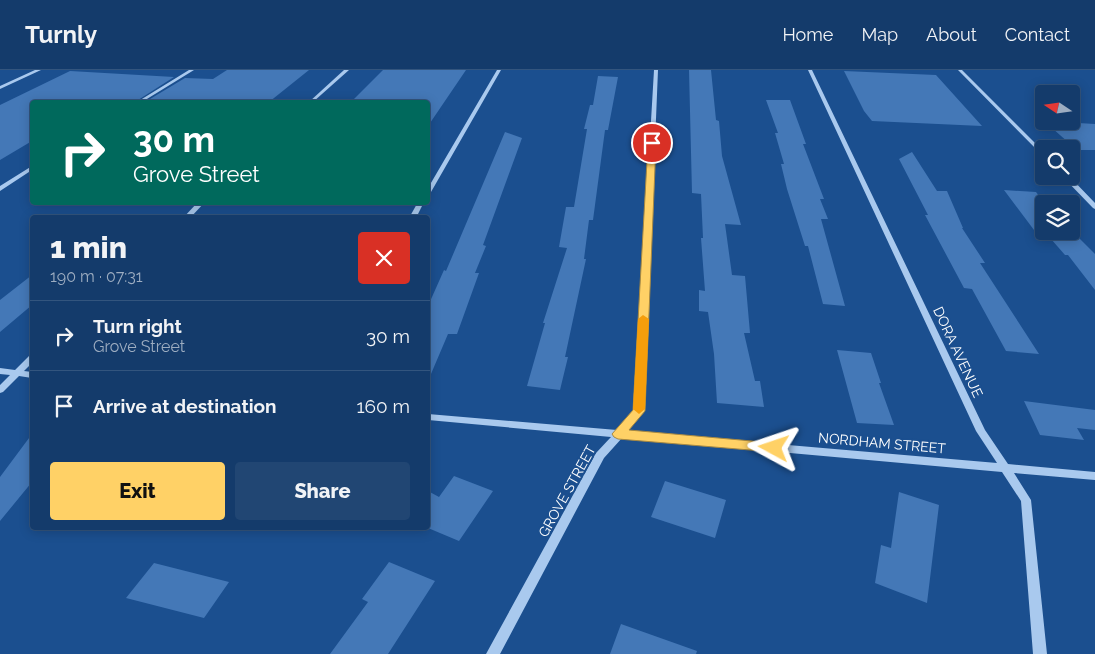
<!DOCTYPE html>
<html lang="en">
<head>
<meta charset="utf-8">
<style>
  :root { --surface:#143b6b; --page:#214673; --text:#f1f3f6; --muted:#9dadc1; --line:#33557e; --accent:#ffd166 }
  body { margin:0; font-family:Raleway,sans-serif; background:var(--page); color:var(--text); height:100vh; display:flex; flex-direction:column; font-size:19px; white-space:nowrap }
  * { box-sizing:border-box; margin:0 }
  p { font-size:16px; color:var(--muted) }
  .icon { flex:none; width:28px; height:28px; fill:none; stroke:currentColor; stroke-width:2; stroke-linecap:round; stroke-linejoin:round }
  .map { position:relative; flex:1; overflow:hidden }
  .details { position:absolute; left:30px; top:145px; width:400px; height:315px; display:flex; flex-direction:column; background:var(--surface); border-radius:5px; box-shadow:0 2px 12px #0003,0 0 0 1px var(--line) }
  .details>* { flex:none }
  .guide { position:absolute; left:30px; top:30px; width:400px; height:105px; border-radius:5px; box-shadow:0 2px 12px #0003,0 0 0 1px var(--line); background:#00695c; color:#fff; overflow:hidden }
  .needle { width:32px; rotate:283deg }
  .tools { position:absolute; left:1035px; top:15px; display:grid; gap:10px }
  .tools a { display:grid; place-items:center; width:45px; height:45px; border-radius:5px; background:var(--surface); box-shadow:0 2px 12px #0003,0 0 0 1px var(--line); font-size:25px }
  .pin { position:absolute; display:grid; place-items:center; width:42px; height:42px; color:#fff; margin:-21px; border:2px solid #fff; border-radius:50%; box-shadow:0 1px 5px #0007 }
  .me { position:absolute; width:55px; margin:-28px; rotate:275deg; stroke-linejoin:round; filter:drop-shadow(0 0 4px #0008) }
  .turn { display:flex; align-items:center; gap:18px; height:105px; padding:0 20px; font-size:22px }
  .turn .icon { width:65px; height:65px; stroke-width:2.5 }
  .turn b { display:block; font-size:35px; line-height:42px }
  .round { display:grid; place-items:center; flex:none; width:52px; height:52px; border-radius:5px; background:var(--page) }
  .overview { display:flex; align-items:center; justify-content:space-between; height:85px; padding:0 20px }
  h1 { font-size:30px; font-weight:800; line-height:38px }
  .cta { display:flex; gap:10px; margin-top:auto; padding:10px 20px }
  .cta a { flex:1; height:58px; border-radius:5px; background:var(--accent); color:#111; font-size:20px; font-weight:800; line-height:58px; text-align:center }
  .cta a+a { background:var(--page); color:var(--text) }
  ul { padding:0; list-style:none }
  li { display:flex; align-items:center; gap:15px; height:70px; padding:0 20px; border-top:1px solid var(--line) }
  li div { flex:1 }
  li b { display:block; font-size:19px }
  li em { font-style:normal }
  header { display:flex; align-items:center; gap:30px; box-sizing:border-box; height:70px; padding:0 25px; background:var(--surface); border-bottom:1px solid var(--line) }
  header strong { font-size:24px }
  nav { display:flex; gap:28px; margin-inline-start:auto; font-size:18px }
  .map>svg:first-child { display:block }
</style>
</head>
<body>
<header>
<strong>Turnly</strong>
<nav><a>Home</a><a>Map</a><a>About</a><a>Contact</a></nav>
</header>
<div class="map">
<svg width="1095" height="584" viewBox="0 0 1095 584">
  <rect width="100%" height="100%" fill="#1b4f8f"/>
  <!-- building -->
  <path fill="#4478b7" d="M227,0H309L269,32H145L185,8L213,9Z
    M383,0H466L428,56V32H351Z
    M689,0H711L716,50L719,51L722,86L741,155L725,154L732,205L745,206L750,263H744L755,311H760L764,337L717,333L714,284L708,242L699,241V220L705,221L701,168H703L701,124L692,123Z
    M70,1L174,7L135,32H32V71L0,90V35Z
    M844,1L936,5L982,56L872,51L864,41Z
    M598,6L618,7L608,60H605L593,150H589L584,189H586L565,287H568L560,320L527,316L545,253H543L567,178L559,177L566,137H574L587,59H584L590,35H593Z
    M766,30H790L806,74H803L824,129H820L828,149H821L845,236L823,234L808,176H805L787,119L781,94H784L775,63H778Z
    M1044,51L1095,54V80H1077Z
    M505,62L522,68L483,175L486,176L475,203H479L457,264H448L428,311V236L444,200L446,201Z
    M912,82L937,121H947L963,158H962L985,193H980L1039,284L1006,281L972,219L964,218L925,145H928L899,89Z
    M1004,120L1036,122L1042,130H1046L1049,134H1044V161L1034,160Z
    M1071,160L1095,184V220L1068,185H1065L1044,161Z
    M32,205V235L0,262V230Z
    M837,280L871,283L881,313H879L894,355L857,353Z
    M1024,331L1095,340V360L1077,358L1084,370L1040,365Z
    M32,364V412L0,451V407Z
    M454,406L493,421L459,471L428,458V421L439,427Z
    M665,411L726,430L715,468L651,447Z
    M899,422L939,435L927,533L875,513L881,475L891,478Z
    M389,492L435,511L388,584H330L368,532L362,529Z
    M154,493L229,512L204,548L126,528Z
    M621,554L697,581L696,584H610Z"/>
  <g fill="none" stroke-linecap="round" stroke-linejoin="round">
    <!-- minor -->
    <path fill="#a9c9ee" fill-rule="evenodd" d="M35,0H41L0,19V16Z
      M189,0H194L142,32H137Z
      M344,0H349L313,32H309Z
      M497,0H501L431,122L428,124V118Z
      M654,0H658L644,341L627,361L997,393L976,361L808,0H812L985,360L1008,394L1095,402V410L1014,403L1031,430L1047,584H1033L1021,431L1002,402L622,368L604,388L500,584H486L596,383L611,367L428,350V344L617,360L634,340Z
      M958,0H962L1044,82V87Z
      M32,96V100L0,121V116Z
      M1062,106H1069L1095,133V139L1093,138Z
      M198,132H205L190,148H183Z
      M418,132H424L416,148H409Z
      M32,285V293L24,301L32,302V308L19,306L3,322L0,323V315L10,305L0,304V298L15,300L29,286Z"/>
  </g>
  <!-- route -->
  <path fill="#ffd166" stroke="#a68842" d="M652,71L656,73L645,341L629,360L774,373L778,374L780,378L778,381L774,382L618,369L614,367L612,364L633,340L648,73Z"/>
  <!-- slow -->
  <path fill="#f59e0b" d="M643,245L649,249L645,339L639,344L633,339L638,249Z"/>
  <g text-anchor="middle" stroke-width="4" stroke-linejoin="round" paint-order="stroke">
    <!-- street labels -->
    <g font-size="14" fill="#fff" stroke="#1b4f8f">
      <text transform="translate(958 282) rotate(65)" y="5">DORA AVENUE</text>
      <text transform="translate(882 373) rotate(5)" y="5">NORDHAM STREET</text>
      <text transform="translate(567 421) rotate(-61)" y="5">GROVE STREET</text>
    </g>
  </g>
</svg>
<div class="tools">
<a><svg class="needle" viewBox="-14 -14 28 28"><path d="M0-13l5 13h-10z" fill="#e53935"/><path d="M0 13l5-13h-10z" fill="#9dadc1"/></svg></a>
<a><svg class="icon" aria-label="search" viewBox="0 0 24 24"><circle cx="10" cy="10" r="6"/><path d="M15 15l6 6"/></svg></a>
<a><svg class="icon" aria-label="layers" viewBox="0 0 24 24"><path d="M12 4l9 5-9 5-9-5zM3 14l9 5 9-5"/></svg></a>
</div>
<div class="pin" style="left:652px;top:73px;background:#d93025"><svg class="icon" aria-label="arrive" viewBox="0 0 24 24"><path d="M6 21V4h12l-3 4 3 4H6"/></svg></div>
<svg class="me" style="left:774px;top:378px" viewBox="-20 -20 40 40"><path d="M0-17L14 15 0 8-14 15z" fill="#ffd166" stroke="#fff" stroke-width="4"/></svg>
<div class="guide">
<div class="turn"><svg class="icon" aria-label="right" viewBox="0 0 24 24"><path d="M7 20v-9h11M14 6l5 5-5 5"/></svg><div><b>30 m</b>Grove Street</div></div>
</div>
<section class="details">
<div class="overview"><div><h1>1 min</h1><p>190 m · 07:31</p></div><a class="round" style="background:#d93025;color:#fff"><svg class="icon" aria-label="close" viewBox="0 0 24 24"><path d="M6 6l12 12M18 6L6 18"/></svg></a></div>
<ul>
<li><svg class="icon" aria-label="right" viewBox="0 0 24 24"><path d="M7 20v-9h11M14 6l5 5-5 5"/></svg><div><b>Turn right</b><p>Grove Street</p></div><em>30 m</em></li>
<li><svg class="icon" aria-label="arrive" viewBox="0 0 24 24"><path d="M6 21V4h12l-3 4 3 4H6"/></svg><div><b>Arrive at destination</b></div><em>160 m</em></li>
</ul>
<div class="cta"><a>Exit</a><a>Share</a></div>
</section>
</div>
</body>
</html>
